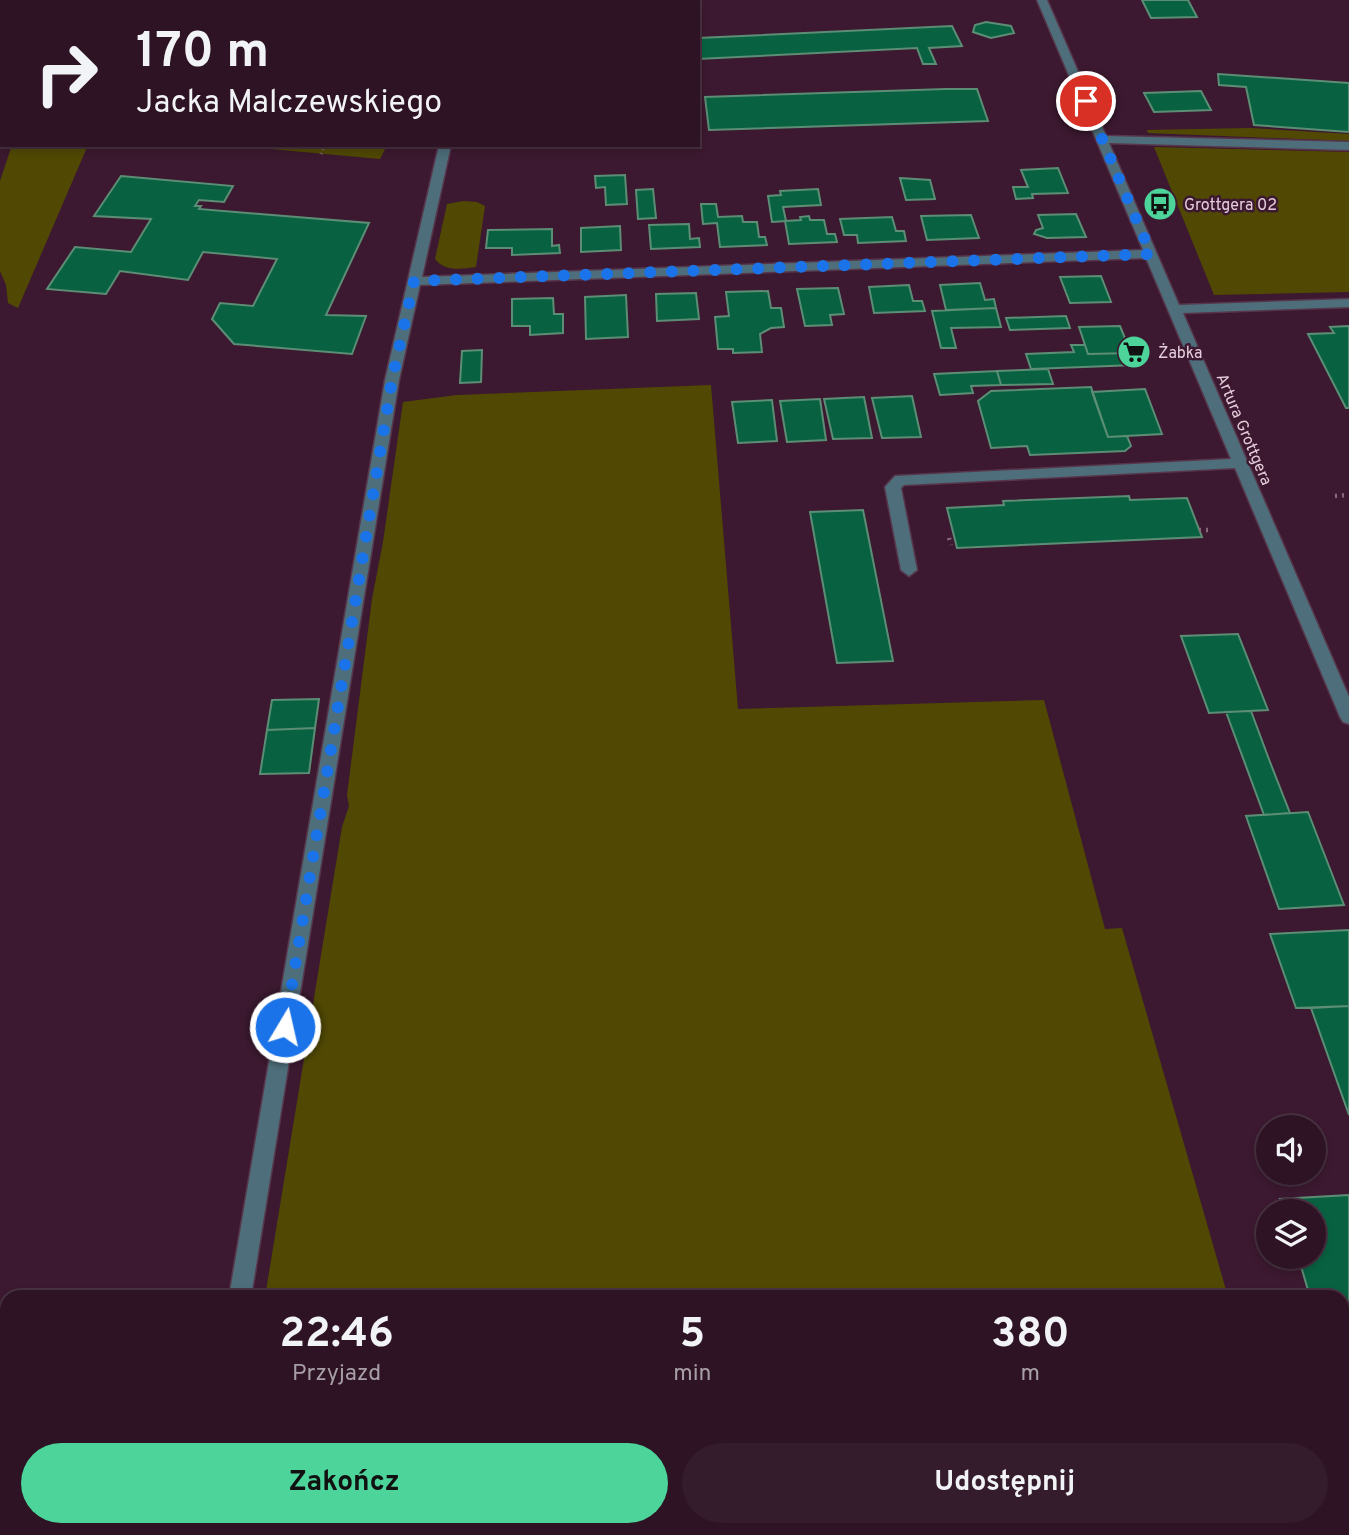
<!DOCTYPE html>
<html lang="pl">
<head>
<meta charset="utf-8">
<style>
  :root { --surface:#2d1324; --page:#351c2c; --text:#f1f3f6; --muted:#a79ea6; --line:#483241; --accent:#4cd49b }
  body { margin:0; font-family:Overpass,sans-serif; background:var(--page); color:var(--text); height:100vh; display:flex; flex-direction:column; font-size:26px; white-space:nowrap }
  * { box-sizing:border-box; margin:0 }
  p { font-size:23px; color:var(--muted) }
  .icon { flex:none; width:38px; height:38px; fill:none; stroke:currentColor; stroke-width:2; stroke-linecap:round; stroke-linejoin:round }
  .map { position:relative; flex:1; overflow:hidden }
  .drawer { position:absolute; left:0px; top:1290px; width:1349px; height:247px; display:flex; flex-direction:column; background:var(--surface); border-radius:21px 21px 0 0; box-shadow:0 4px 10px #0003,0 0 0 2px var(--line) }
  .drawer>* { flex:none }
  .banner { position:absolute; left:0px; top:0px; width:700px; height:147px; box-shadow:0 4px 10px #0003,0 0 0 2px var(--line); background:#2d1324; color:var(--text); overflow:hidden }
  .tools { position:absolute; left:1256px; top:1115px; display:grid; gap:14px }
  .tools a { display:grid; place-items:center; width:70px; height:70px; border-radius:50%; background:var(--surface); box-shadow:0 4px 10px #0003,0 0 0 2px var(--line); font-size:35px }
  .pin { position:absolute; display:grid; place-items:center; width:60px; height:60px; color:#fff; margin:-30px; border:4px solid #fff; border-radius:50%; box-shadow:0 2px 7px #0007 }
  .me { position:absolute; width:77px; margin:-38px; rotate:9deg; stroke-linejoin:round; filter:drop-shadow(0 0 5px #0008) }
  .turn { display:flex; align-items:center; gap:24px; height:147px; padding:0 21px; font-size:32px }
  .turn .icon { width:91px; height:91px; stroke-width:2.5 }
  .turn b { display:block; font-size:49px; line-height:60px }
  .eta { display:flex; justify-content:space-evenly; align-items:center; height:119px; text-align:center }
  .eta b { font-size:42px; font-weight:700; line-height:49px }
  .primary-button { display:flex; gap:14px; margin-top:auto; padding:14px 21px }
  .primary-button a { flex:1; height:80px; border-radius:42px; background:var(--accent); color:#111; font-size:28px; font-weight:700; line-height:80px; text-align:center }
  .primary-button a+a { background:var(--page); color:var(--text) }
  .map>svg:first-child { display:block }
</style>
</head>
<body>
<div class="map">
<svg width="1349" height="1535" viewBox="0 0 1349 1535">
  <rect width="100%" height="100%" fill="#3c1930"/>
  <!-- green -->
  <path fill="#514903" d="M55,0H455V2H55Z
    M1250,128L1349,134V141L1148,133L1147,130Z
    M12,145H88L18,308L8,303L6,285L0,271V181Z
    M228,145H387L380,159Z
    M1154,147L1349,152V292L1214,295Z
    M463,201L477,202L485,206L476,267C462,269 445,272 435,259L447,204Z
    M711,385L738,709L1044,700L1105,929L1122,928L1228,1297H265L342,827L349,806L347,795L372,599L383,542L403,402L457,395Z
    M1342,1360H1349V1535H222L223,1530H1342Z"/>
  <!-- building -->
  <path fill="#086242" stroke="#5c8d75" stroke-width="2" d="M1142,0H1188L1197,17L1151,18Z
    M986,22L1011,26L1014,33L991,38L973,32L975,25Z
    M952,26L962,46L929,48L936,64H923L917,48L698,59V38Z
    M1218,74L1349,83V132L1254,125L1246,87L1219,85Z
    M946,89H977L988,121L709,130L705,97Z
    M1201,91L1211,110L1154,112L1144,93Z
    M1058,168L1068,193L1032,194L1033,198L1016,199L1013,187H1028L1021,170Z
    M625,175L627,204L606,205L605,187L596,188L595,176Z
    M121,176L233,186L224,202L199,200L195,206H201L199,209L369,223L326,315L366,316L352,354L234,344L212,319L220,303L253,306L277,259L203,252L188,280L120,271L106,294L47,289L75,247L131,252L151,219L94,216Z
    M900,178L930,180L935,199L906,200Z
    M653,189L656,218L638,219L636,190Z
    M818,189L821,205L783,207L786,221L772,222L768,196L781,195L780,191Z
    M701,204H716L718,217L742,216L743,222H757L759,237H765L767,245L720,247L717,223L703,224Z
    M1076,214L1086,237L1047,238L1034,234L1036,230L1043,228L1038,215Z
    M971,215L979,238L927,240L921,216Z
    M809,216L810,220H824L827,234H835L837,242L789,244L785,221L801,220L800,217Z
    M892,217L896,231H904L906,241L858,243L857,235H844L840,219Z
    M689,224L690,239L699,238L700,247L651,249L649,225Z
    M620,226L621,250L581,252V228Z
    M552,229V246L559,245L560,253L512,255V248H486L488,230Z
    M1101,276L1111,302L1070,303L1060,277Z
    M980,283L985,300L994,299L996,308L946,310L940,285Z
    M909,285L913,301H922L925,311L874,313L869,287Z
    M838,288L844,314L830,315L832,325L805,326L797,289Z
    M768,291L771,308H781L784,327L771,328L760,334L762,352L733,353V349H718L715,317L729,316L726,292Z
    M696,293L699,319L657,321L656,294Z
    M626,295L628,337L586,339L585,297Z
    M553,298L554,314H563V333L530,335V326H512V299Z
    M996,308L1001,327L951,328L956,348H941L932,311Z
    M1066,316L1070,328L1010,330L1006,318Z
    M1120,326L1131,353L1088,354L1079,327Z
    M1349,326V408H1346L1308,334L1334,333L1330,327Z
    M1071,345H1085L1088,354L1131,353L1135,365L1031,369L1026,354L1074,352Z
    M482,350L481,382L460,383L462,351Z
    M1048,369L1053,384L1001,385L997,371Z
    M997,371L1001,385L971,386L973,393L940,395L934,374Z
    M1091,387L1108,437L1127,436L1131,446L1125,451L1030,455L1027,446L991,448L978,401L991,391Z
    M1145,389L1162,434L1108,437L1092,392Z
    M912,396L921,437L882,438L872,398Z
    M864,397L872,438L833,439L824,399Z
    M820,399L826,440L787,442L780,401Z
    M772,400L777,441L738,443L732,402Z
    M1129,496L1130,500L1187,498L1202,537L957,548L947,508L1004,505L1003,501Z
    M863,510L893,661L837,663L810,512Z
    M1238,634L1268,710L1209,713L1181,636Z
    M319,699L315,728L267,730L272,700Z
    M1251,711L1270,762L1290,813L1264,815L1226,712Z
    M315,728L309,773L260,774L267,730Z
    M1308,812L1344,905L1279,909L1246,816Z
    M1349,930V1006L1296,1008L1270,934Z
    M1349,1006V1115L1311,1008Z
    M1349,1195V1302L1342,1303V1297H1310L1298,1256H1314V1211H1284L1280,1199Z"/>
  <g fill="none" stroke-linecap="round" stroke-linejoin="round">
    <defs>
      <path id="minor" d="M1037,0H1047L1106,136L1349,142V150L1109,143L1179,305L1349,299V307L1183,313L1349,697V724L1343,722L1340,717L1235,468L904,485L901,488L917,570L909,576L901,570L885,487L895,476L1231,459L1146,258L420,285L399,380L251,1297H229L385,380L439,145H451L422,277L1143,250Z
        M189,1530H213L212,1535H188Z"/>
    </defs>
    <!-- minor casing -->
    <use href="#minor" stroke="#57364b" stroke-width="3"/>
    <!-- path-far1 -->
    <path stroke="#86687b" stroke-width="3.5" stroke-dasharray="1 3.5" stroke-linecap="butt" d="M321,154L325,145"/>
    <!-- path -->
    <path stroke="#86687b" stroke-width="4.5" stroke-dasharray="2 5" stroke-linecap="butt" d="M1335,496L1349,495
      M1199,530H1210
      M949,538L951,545"/>
    <!-- minor -->
    <use href="#minor" fill="#4d6e7a" fill-rule="evenodd"/>
    <!-- rail -->
    <path stroke="#8e7083" stroke-width="3.5" stroke-dasharray="9 9" stroke-linecap="butt" d="M0,140L2,135"/>
  </g>
  <g fill="none" stroke-linecap="round" stroke-linejoin="round">
    <!-- route -->
    <path stroke="#1a73e8" stroke-width="12" stroke-dasharray="0 21.6" d="M285,1027L392,380L414,281L1151,254L1086,101"/>
  </g>
  <!-- icons -->
  <defs>
    <symbol id="bus-disc" viewBox="-11 -11 22 22"><circle r="9.5" fill="#4cd49b" stroke="#3c1930"/><path d="M-5-6H5V4H4V6H2V4H-2V6H-4V4H-5ZM-3.5-4V0h7V-4ZM-3.5 1.2v1.5H-2V1.2ZM2 1.2v1.5H3.5V1.2Z" fill="#111"/></symbol>
    <symbol id="supermarket-disc" viewBox="-11 -11 22 22"><circle r="9.5" fill="#4cd49b" stroke="#3c1930"/><path d="M-6-5.5h2.5l.6 2H6L4.5 2H-2.5L-4.4-4H-6ZM-1.5 3.2a1.3 1.3 0 1 0 .1 0ZM3 3.2a1.3 1.3 0 1 0 .1 0Z" fill="#111"/></symbol>
  </defs>
  <g fill-rule="evenodd">
    <use href="#bus-disc" x="1141" y="185" width="38" height="38"/>
    <use href="#supermarket-disc" x="1115" y="333" width="38" height="38"/>
  </g>
  <g text-anchor="middle" stroke-width="5" stroke-linejoin="round" paint-order="stroke">
    <!-- far-poi labels -->
    <g font-size="16" fill="#e5cddb" stroke="#3c1930" text-anchor="start">
      <text x="1184" y="210">Grottgera 02</text>
      <text x="1158" y="358">Żabka</text>
    </g>
    <!-- far-street labels -->
    <g font-size="16" fill="#e5cddb" stroke="#3c1930">
      <text transform="translate(1245 429) rotate(67)" y="6">Artura Grottgera</text>
    </g>
  </g>
</svg>
<div class="tools">
<a><svg class="icon" aria-label="sound" viewBox="0 0 24 24"><path d="M4 9h4l5-4v14l-5-4H4zM17 9q2 3 0 6"/></svg></a>
<a><svg class="icon" aria-label="layers" viewBox="0 0 24 24"><path d="M12 4l9 5-9 5-9-5zM3 14l9 5 9-5"/></svg></a>
</div>
<div class="pin" style="left:1086px;top:101px;background:#d93025"><svg class="icon" aria-label="arrive" viewBox="0 0 24 24"><path d="M6 21V4h12l-3 4 3 4H6"/></svg></div>
<svg class="me" style="left:285px;top:1027px" viewBox="-20 -20 40 40"><circle r="17" fill="#1a73e8" stroke="#fff" stroke-width="3"/><path d="M0-11L8 9 0 5-8 9z" fill="#fff"/></svg>
<div class="banner">
<div class="turn"><svg class="icon" aria-label="right" viewBox="0 0 24 24"><path d="M7 20v-9h11M14 6l5 5-5 5"/></svg><div><b>170 m</b>Jacka Malczewskiego</div></div>
</div>
<section class="drawer">
<div class="eta">
<div><b>22:46</b><p>Przyjazd</p></div>
<div><b>5</b><p>min</p></div>
<div><b>380</b><p>m</p></div>
</div>
<div class="primary-button"><a>Zakończ</a><a>Udostępnij</a></div>
</section>
</div>
</body>
</html>
